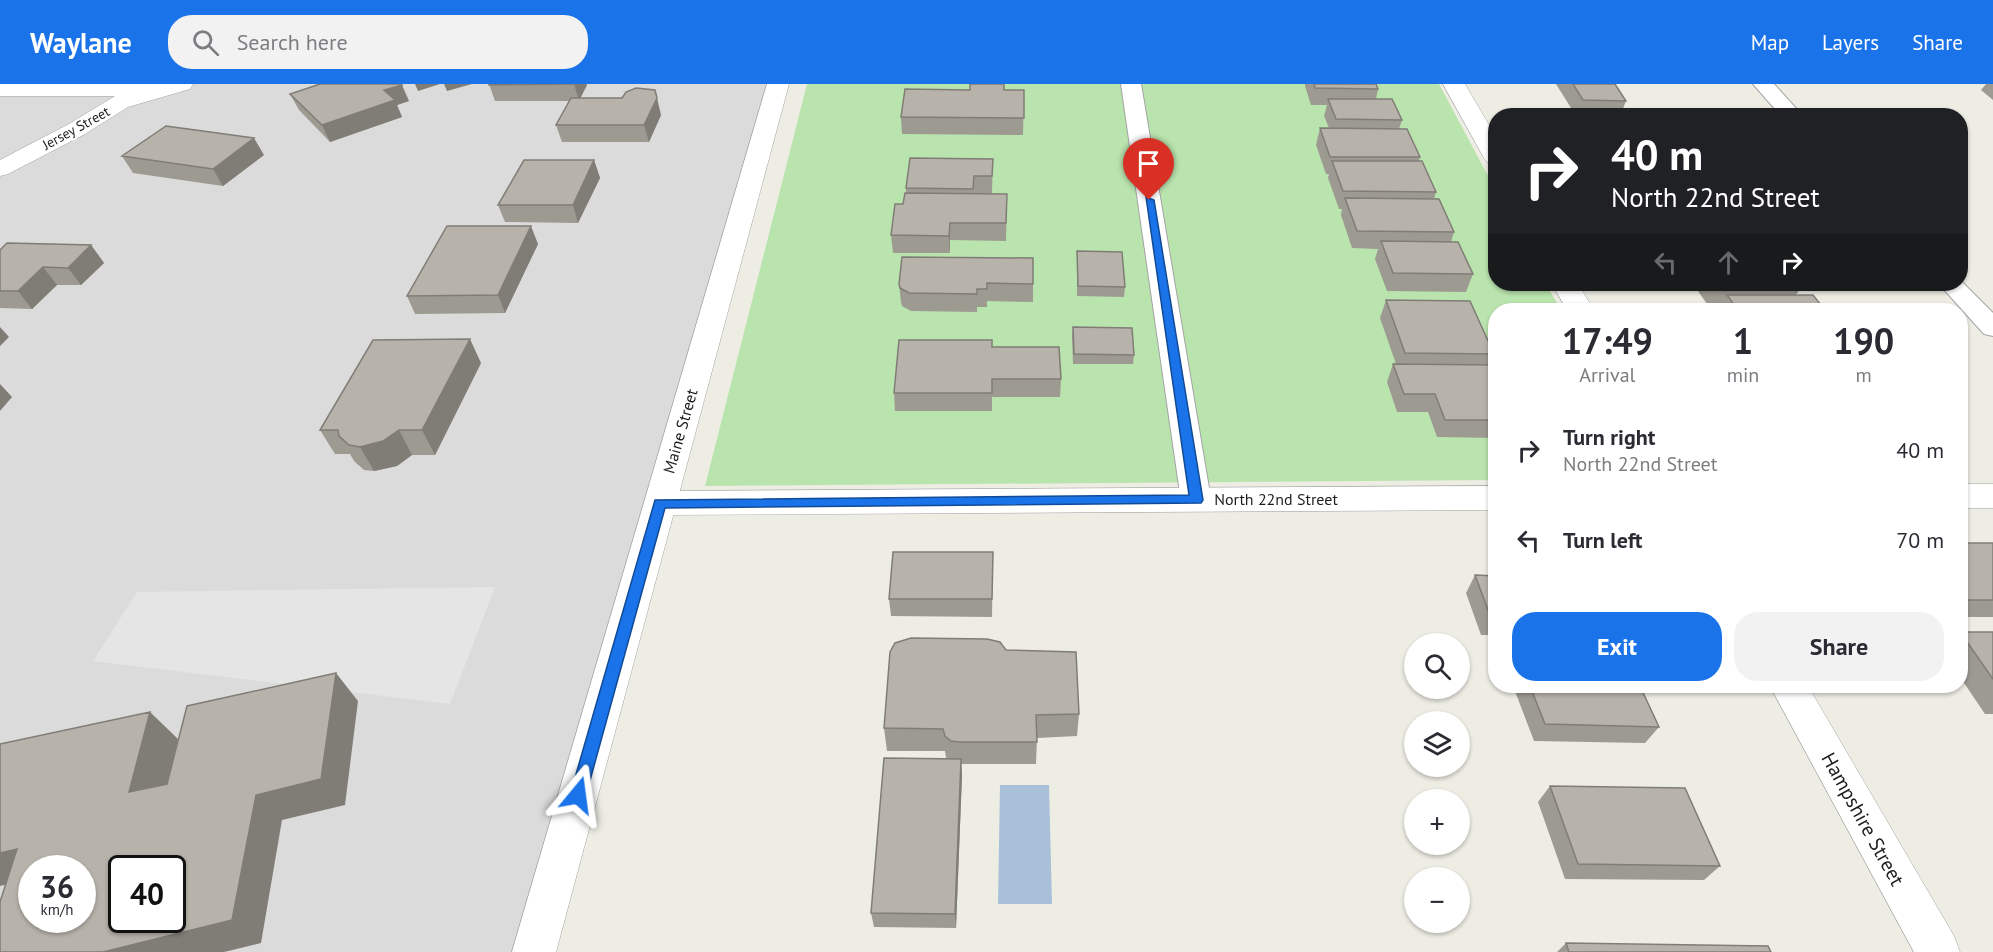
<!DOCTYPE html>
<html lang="en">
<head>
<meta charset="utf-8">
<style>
  :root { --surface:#fff; --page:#f2f2f3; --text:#2b2b33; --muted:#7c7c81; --accent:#1a73e8 }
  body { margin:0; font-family:"PT Sans",sans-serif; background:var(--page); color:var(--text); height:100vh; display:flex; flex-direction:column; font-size:22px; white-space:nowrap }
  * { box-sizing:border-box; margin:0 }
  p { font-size:20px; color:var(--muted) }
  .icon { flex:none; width:33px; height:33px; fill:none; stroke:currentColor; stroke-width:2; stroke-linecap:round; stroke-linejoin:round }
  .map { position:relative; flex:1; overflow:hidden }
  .details { position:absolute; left:1488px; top:219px; width:480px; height:390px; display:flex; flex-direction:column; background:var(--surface); border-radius:24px; box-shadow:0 2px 4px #0004 }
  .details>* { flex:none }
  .guide { position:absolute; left:1488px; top:24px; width:480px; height:183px; border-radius:24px; box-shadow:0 2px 4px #0004; background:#202124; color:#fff; overflow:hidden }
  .buttons { position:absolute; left:1404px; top:549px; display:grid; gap:12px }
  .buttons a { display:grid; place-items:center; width:66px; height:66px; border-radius:50%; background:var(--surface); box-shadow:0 2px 4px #0004; font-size:30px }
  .speed { position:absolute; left:18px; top:771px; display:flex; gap:12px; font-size:30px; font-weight:700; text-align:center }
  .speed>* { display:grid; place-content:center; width:78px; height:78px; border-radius:50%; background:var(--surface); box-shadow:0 2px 4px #0004; line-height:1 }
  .speed small { font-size:15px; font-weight:400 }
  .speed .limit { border:3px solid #111; border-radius:9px; background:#fff; color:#111 }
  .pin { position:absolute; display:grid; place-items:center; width:51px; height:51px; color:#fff; margin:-62px -26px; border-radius:50% 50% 50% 0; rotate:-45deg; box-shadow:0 0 6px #0007 }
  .pin .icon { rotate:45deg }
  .me { position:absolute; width:66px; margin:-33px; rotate:16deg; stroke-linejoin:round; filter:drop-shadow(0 0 4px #0008) }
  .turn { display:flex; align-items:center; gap:21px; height:126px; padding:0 24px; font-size:27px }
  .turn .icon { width:78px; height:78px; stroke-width:2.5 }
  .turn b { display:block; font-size:42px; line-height:51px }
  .lanes { display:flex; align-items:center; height:57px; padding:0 24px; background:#0003; justify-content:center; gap:30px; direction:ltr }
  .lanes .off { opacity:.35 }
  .eta { display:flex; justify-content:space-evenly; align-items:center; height:102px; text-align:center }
  .eta b { font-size:36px; font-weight:800; line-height:42px }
  .cta { display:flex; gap:12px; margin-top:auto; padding:12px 24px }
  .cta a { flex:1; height:69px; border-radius:24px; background:var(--accent); color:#fff; font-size:24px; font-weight:800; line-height:69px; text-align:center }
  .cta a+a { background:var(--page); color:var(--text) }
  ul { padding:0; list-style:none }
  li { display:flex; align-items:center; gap:18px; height:90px; padding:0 24px }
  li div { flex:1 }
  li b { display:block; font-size:22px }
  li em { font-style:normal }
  header { display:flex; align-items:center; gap:36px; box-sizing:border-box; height:84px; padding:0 30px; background:var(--accent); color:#fff }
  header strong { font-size:28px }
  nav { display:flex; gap:33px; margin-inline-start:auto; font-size:21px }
  .search { width:420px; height:54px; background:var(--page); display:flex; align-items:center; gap:15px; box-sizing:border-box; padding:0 21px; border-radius:24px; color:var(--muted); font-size:22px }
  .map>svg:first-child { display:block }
</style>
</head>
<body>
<header>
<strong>Waylane</strong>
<div class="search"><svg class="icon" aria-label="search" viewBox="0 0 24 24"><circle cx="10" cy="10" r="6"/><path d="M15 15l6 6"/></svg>Search here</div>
<nav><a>Map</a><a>Layers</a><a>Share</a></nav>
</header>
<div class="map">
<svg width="1993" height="868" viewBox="0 0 1993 868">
  <rect width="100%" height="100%" fill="#eeede4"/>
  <!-- residential -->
  <path fill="#dbdbdb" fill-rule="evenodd" d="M0,0H778L534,868H0ZM32,784H82V836H32ZM122,784H172V836H122Z"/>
  <!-- grass -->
  <path fill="#bae4ae" d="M807,0H1439L1495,105L1496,200H1546L1561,226H1496L1495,396L705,402Z"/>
  <!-- parking -->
  <path fill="#e5e5e5" d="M495,503L450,620L93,577L137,508Z"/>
  <!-- water -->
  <path fill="#a8c1d8" d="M1000,701H1049L1052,820H998Z"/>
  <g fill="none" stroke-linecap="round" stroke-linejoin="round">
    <defs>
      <path id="service" d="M1121,0H1141L1211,416L1206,424L1196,427L1186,424L1181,416Z
        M1753,0H1774L1803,32H1781Z
        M1960,196L1993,229V252L1984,250L1939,200H1960Z"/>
      <path id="minor" d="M0,0H193L190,5L128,23L85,50L8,90L0,92V76L69,40L115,12H0Z
        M1443,0H1465L1496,53V81L1488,79L1484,74Z
        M1552,200H1578L1594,226H1567Z
        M1960,400H1993V424H1960Z
        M1496,402V426L660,431L648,427L644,419L648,411L660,407Z
        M1770,602H1808L1954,852L1960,868H1914Z"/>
      <path id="tertiary" d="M767,0H789L556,868H512Z"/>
    </defs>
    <!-- service casing -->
    <use href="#service" stroke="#a4a4a4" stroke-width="2"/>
    <!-- minor casing -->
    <use href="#minor" stroke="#a4a4a4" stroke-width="1"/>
    <!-- tertiary casing -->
    <use href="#tertiary" stroke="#a4a4a4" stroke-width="1"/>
    <!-- service -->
    <use href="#service" fill="#fff" fill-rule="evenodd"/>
    <!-- minor -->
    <use href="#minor" fill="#fff" fill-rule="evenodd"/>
    <!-- tertiary -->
    <use href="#tertiary" fill="#fff" fill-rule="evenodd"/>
  </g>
  <!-- wall -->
  <path fill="#9d9a92" d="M489,0H586L587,1L580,14L661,31L649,58H562L556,41L569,17H495Z
    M1305,0H1376L1378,5L1376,15L1402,36L1399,45L1420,73L1419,77L1436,108L1434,115L1454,148L1451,158L1473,190L1466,208L1387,207L1375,175L1378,165L1352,164L1341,131L1342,125H1339L1328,94L1329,90H1326L1316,61L1320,44H1329L1324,32L1327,21H1311L1305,2Z
    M1556,0H1615L1626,17L1622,27L1666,32H1576Z
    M1986,0H1993V16L1981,6Z
    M1004,6H1024L1023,51L902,50L901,33Z
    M290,10L409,17L397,21L402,33L330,58L299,26Z
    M264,71L223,102L133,89L122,72Z
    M993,75L992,109L975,110H1007L1006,157L950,156V169H893L891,151L903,120L906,109V104Z
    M594,76L600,94L578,139L505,138L498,121Z
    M538,160L505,229L415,230L407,212Z
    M91,161L104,179L81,201H57L32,225L0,224V166Z
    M1077,167L1125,203L1124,213L1077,212Z
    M902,173L1033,200V218L987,217V223H977V228L911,227L902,222L901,218L899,200Z
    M1693,200H1800L1802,202L1796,211L1825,226H1718L1722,220H1707Z
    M1386,216L1494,270L1489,281H1496V354L1437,353L1428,328H1397L1387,298L1393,280H1396L1380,234Z
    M1073,243L1134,271L1133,280H1073L1072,252Z
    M992,263L1061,295L1060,313H992V327H895L894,309Z
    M481,279L435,371H412L397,382L374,387L364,386L354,377L350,370H335L320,346Z
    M1960,459H1993V533H1960Z
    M993,468L992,533L891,532L889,515Z
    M1475,491L1496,492V551H1481L1466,509Z
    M1960,548H1993V630H1985L1960,593Z
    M1006,566L1079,630L1077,652L1037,654L1036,680H961L962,691L956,844L874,843L871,829L946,674L945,667H887L884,644Z
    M1513,602H1640L1659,643L1645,659L1534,657Z
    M1550,702L1720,782L1704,796L1565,795L1538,718Z
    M1566,859L1771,868H1557Z"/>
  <!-- shaded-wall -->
  <path fill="#807d77" d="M415,0H440L418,7Z
    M444,0H472L447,7Z
    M574,0H586L587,1L579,17Z
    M402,1L409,17L397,21L402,33L330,58L322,41L384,6Z
    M657,14L661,31L649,58L644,41Z
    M254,54L264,71L223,102L213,85Z
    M594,76L600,94L578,139L573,121Z
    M950,139V169L949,152Z
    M531,142L538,160L505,229L498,211Z
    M91,161L104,179L81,201L68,184Z
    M43,183L57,201L32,225L18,207Z
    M0,243L9,253L0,262Z
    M470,255L481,279L435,371L422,346Z
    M0,300L12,313L0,327Z
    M399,346L412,371L397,382L374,387L360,363Z
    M336,589L358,617L345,721L282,736L261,859L224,868H103Z
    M150,628L178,655L160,734L129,708Z
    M961,675L962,691L956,844L955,830Z
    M17,765L32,794L0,802V769Z"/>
  <!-- building -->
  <path fill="#b7b3aa" stroke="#807d77" stroke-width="1.5" fill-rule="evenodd" d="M320,0H401L402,1L384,6L395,16L322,41L290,10Z
    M489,0H574L489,1Z
    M970,0H1004V6H1024V34L901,33L905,5L970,6Z
    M1314,0H1376L1378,5L1315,4Z
    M1573,0H1615L1626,17L1583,16Z
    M636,4L655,6L657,14L644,41H556L571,14H622L626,8Z
    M1328,15H1392L1402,36L1336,35Z
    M1593,27H1663L1666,32H1596Z
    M166,42L254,54L213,85L122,72Z
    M1320,44L1407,45L1420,73H1330Z
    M910,74L993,75L992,92H974L973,105L906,104Z
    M524,76H594L573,121H498Z
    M1332,77H1422L1436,108L1343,107Z
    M905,109L1007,110L1006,139H950L949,152L891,151L895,120H903Z
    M1345,114L1439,115L1454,148L1357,147Z
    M447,142H531L498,211L407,212Z
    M1381,157L1458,158L1473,190L1393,189Z
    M7,159L91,161L68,184L43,183L18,207H0V166Z
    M1077,167L1122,168L1125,203L1078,202Z
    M902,173L1033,174V200L987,199V205H977V210L909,209L900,204L899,200Z
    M1716,200H1800L1802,202H1718Z
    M1727,211H1813L1825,226H1738Z
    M1386,216L1470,217L1494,270L1405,269Z
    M1073,243L1132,244L1134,271L1074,270Z
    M470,255L422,346H399L383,357L360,363L349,361L339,352L338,346H320L373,256Z
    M899,256H992V263H1059L1061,295H992V309H894Z
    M1393,280L1496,281V336H1445L1435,310H1404Z
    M1960,459H1993V516H1960Z
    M893,468H993L992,515H889Z
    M1475,491L1496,492V534H1491Z
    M1960,548H1993V595Z
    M911,554L987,555L1000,558L1006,566L1076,568L1079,630L1036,631L1037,658H960L951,657L945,652L943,645L884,644L890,568L895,559Z
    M336,589L321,695L256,711L232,836L103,868H0V818L17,765L0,769V660L150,628L129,708L167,700L187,622ZM32,784H82V836H32ZM122,784H172V836H122Z
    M1530,602H1640L1659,643L1545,640Z
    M884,674L961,675L955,830L871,829Z
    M1550,702L1685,704L1720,782L1578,780Z
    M1566,859L1768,862L1771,868H1569Z"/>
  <!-- route -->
  <path fill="#1a73e8" stroke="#114b97" stroke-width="1.5" d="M1146,113L1154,116L1203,416L1201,419L665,424L586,711L584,716L578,719L572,716L570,711L655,416L1189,411Z"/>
  <g text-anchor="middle" stroke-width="4.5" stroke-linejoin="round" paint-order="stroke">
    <!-- far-street labels -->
    <g font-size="14" fill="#1d1d1d" stroke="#fff">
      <text transform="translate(76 44) rotate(-29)" y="5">Jersey Street</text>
    </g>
    <!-- street labels -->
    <g font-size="16" fill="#1d1d1d" stroke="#fff">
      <text transform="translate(680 347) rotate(-74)" y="6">Maine Street</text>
      <text x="1276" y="421">North 22nd Street</text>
    </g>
    <!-- near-street labels -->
    <g font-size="20" fill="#1d1d1d" stroke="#fff">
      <text transform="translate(1863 735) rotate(61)" y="7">Hampshire Street</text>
    </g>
  </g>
</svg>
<div class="buttons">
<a><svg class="icon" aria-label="search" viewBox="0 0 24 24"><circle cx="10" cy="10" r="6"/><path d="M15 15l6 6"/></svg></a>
<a><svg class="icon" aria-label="layers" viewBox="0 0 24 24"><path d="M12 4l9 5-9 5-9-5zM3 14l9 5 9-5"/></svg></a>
<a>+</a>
<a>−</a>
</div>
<div class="speed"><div>36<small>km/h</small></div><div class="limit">40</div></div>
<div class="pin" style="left:1149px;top:116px;background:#d93025"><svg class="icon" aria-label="arrive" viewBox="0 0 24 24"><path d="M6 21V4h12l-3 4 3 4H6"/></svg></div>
<svg class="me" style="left:578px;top:711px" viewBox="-20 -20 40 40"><path d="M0-17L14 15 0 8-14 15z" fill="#1a73e8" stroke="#fff" stroke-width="4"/></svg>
<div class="guide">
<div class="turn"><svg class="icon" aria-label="right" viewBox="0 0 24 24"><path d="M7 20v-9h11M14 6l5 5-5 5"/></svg><div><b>40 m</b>North 22nd Street</div></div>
<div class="lanes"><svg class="icon off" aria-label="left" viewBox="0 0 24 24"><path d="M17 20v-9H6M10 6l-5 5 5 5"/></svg><svg class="icon off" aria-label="ahead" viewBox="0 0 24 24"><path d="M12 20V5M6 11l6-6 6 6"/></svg><svg class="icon" aria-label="right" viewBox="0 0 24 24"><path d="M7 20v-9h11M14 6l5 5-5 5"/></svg></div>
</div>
<section class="details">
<div class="eta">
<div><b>17:49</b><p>Arrival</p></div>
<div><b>1</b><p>min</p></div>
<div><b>190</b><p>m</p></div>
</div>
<ul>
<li><svg class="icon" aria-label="right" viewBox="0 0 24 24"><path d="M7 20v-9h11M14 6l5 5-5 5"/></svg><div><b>Turn right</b><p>North 22nd Street</p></div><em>40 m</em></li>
<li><svg class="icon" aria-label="left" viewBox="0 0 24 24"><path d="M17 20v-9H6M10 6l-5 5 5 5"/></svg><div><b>Turn left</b></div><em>70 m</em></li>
</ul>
<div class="cta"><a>Exit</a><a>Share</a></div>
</section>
</div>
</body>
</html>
